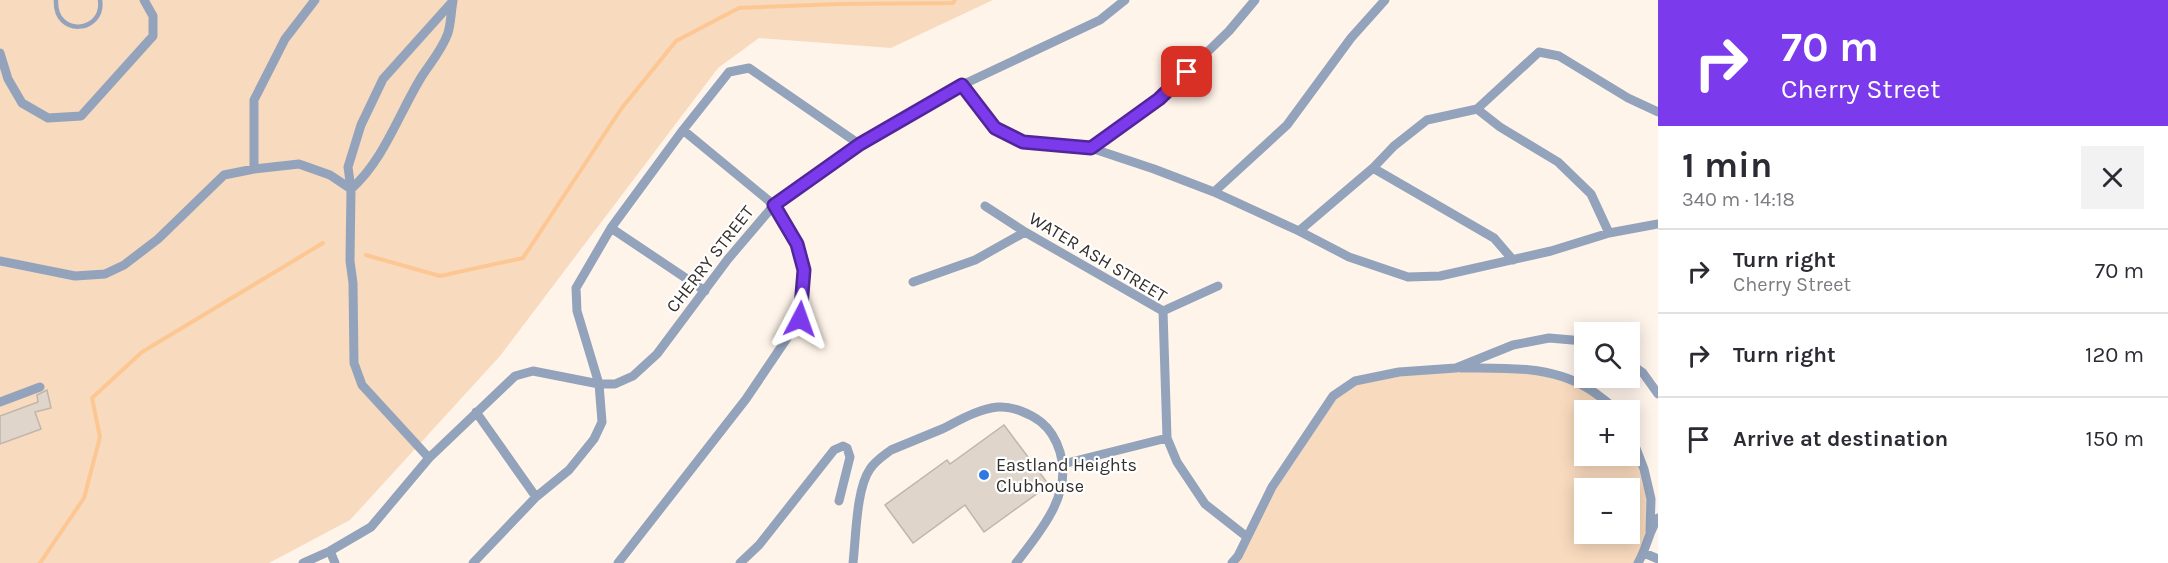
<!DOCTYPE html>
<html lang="en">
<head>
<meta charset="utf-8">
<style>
  :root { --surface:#fff; --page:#f2f2f3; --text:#2b2b33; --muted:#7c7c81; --line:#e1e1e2 }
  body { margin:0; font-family:Karla,sans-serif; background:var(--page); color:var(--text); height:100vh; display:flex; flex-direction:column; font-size:22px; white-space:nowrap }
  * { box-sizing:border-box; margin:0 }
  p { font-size:20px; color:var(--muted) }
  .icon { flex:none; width:33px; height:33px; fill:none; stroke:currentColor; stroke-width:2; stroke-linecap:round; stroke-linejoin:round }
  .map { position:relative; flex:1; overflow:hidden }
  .details { display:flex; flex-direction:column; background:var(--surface); width:510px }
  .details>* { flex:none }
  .hud { background:#7c3aed; color:#fff; overflow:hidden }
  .fabs { position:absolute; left:1574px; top:322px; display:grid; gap:12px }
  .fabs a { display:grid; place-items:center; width:66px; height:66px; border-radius:0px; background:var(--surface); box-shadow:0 3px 15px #0003; font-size:30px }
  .pin { position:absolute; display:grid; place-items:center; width:51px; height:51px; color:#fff; margin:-26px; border-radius:12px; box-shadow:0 3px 9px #0006 }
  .me { position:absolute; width:66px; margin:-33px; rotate:4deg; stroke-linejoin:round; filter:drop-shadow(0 0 4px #0008) }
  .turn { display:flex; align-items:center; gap:21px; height:126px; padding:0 24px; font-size:27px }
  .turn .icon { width:78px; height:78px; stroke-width:2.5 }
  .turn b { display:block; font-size:42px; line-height:51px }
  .round { display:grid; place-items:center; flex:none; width:63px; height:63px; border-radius:0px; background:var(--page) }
  .overview { display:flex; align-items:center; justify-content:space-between; height:102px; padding:0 24px }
  h1 { font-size:36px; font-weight:700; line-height:45px }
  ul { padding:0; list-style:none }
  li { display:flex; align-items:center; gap:18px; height:84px; padding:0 24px; border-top:2px solid var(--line) }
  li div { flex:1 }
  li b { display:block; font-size:22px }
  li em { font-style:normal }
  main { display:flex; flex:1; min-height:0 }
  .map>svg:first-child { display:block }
</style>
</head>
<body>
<main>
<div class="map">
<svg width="1658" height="563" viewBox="0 0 1658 563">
  <rect width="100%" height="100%" fill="#fff4ea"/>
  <!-- green -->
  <path fill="#f8dabe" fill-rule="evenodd" d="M0,0H993L891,48L759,38L718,68L500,356L350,520L269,563H0Z
    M1508,368L1579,382L1616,411H1584V456H1629V430L1644,469L1650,531L1638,563H1232L1272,487L1333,396L1355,381L1399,372ZM1584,489H1629V534H1584Z"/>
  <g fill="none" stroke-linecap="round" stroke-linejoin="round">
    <!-- stream -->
    <path stroke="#fdc794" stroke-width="4" d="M366,255L440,276L523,258L621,109L676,41L739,8L839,4L953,3L955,0
      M40,563L84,498L100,437L92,398L142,352L323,243"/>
  </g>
  <!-- building -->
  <path fill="#dfd5cb" stroke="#bfb5ab" stroke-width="1.5" d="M47,390L51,408L35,412L41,429L0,444V416L38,402L37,395Z
    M1004,425L1049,485L984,532L965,505L913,543L885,505L947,460L950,464Z"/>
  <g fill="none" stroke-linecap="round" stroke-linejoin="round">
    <!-- lane -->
    <path stroke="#93a3bc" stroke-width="4.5" d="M56,0C54,38 105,33 100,0"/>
    <!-- street -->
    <path stroke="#93a3bc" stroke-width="9" d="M0,53L8,79L22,103L48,118L81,116L153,36V16L144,0
      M962,85L995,128L1023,143L1091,148L1154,169L1214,192L1299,231L1349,257L1408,277L1440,276L1551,251L1609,233L1658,224
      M1477,109L1539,52L1559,56L1628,98L1658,112
      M1091,148L1159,99L1229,31L1255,0
      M1373,168L1494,238L1513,260
      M254,169V100L285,39L315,0
      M351,189C384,160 399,113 422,76C431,62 442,50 448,33C451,23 451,12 453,1
      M1214,192L1287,125L1351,38L1385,0
      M985,206L1025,232L1163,311
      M611,228L705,291
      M1299,231L1373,168L1394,146L1427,120L1477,109L1500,127L1558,162L1591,194L1609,233
      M0,261L75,276L105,274L124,265L158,239L224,175L254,169L299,164L330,175L351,189
      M913,282L975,260L1025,232
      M1163,311L1167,438L1177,462L1205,504L1247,537
      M1163,311L1218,286
      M1629,363L1643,373L1658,394
      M1461,368C1508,368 1556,365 1595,393C1603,399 1610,403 1616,411
      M0,402L40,387
      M476,412L536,497
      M1629,430L1644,469L1651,499L1650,531
      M429,458L362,385L354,363L353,283L350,261L351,189L348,167L361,125L383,79L453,1
      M1063,464L1167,438
      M330,551L335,563
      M1644,553L1658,559
      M303,563L330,551L371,527L429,458L515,376L533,371L599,384H615L633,376L657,354L728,259L774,205L859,144L962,85L1100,20L1125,0
      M473,563L536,497L569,470L594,439L602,422L599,384L577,311L576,288L611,228L683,130L729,72L749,68L859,144
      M618,563L746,399L800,319L804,270L797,244L774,205L683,130
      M740,563L759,545L834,450L843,446L847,448L850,457L839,501
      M853,563C856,538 856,489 870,469C875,461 883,456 891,450C908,443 925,436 942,429C960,420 978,409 998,407C1012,406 1029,413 1041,422C1051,430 1056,439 1060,452C1073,494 1040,532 1016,563
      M1232,563L1238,556L1272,487L1333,396L1355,381L1399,372L1456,368L1513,345L1549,338L1584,341
      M1638,563C1647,548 1648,533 1658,518"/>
  </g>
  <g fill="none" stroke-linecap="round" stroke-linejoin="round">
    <defs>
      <path id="route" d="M800,319L804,270L797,244L774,205L860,144L962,85L995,128L1023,142L1091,148L1159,99L1187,72"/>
    </defs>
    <!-- route casing -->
    <use href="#route" stroke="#51269a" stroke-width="15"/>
    <!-- route -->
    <use href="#route" stroke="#7c3aed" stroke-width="10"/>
  </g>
  <!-- markers -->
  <circle fill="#2e78e4" stroke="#fff" stroke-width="2" cx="984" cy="475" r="6"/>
  <g text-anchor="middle" stroke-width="4.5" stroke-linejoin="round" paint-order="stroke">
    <!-- street labels -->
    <g font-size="18" fill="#332f2b" stroke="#fff">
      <text transform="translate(1098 257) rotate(31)" y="6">WATER ASH STREET</text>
      <text transform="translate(710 259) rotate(-52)" y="6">CHERRY STREET</text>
    </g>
    <!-- poi labels -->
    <g font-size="18" fill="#332f2b" stroke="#fff" text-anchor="start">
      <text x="996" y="471">Eastland Heights<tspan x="996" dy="21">Clubhouse</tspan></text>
    </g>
  </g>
</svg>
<div class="fabs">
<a><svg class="icon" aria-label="search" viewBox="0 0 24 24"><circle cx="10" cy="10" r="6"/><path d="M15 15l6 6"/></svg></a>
<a>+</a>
<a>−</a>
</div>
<div class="pin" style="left:1187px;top:72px;background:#d93025"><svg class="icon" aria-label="arrive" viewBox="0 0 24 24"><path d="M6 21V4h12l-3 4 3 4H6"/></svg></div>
<svg class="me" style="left:800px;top:319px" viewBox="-20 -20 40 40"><path d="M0-17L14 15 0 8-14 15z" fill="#7c3aed" stroke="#fff" stroke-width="4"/></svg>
</div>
<section class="details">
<div class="hud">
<div class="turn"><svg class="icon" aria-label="right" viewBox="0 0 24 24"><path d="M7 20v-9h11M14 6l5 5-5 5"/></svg><div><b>70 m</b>Cherry Street</div></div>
</div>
<div class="overview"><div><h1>1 min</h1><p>340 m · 14:18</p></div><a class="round"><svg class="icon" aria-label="close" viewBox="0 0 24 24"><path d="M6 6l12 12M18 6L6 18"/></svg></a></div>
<ul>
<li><svg class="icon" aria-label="right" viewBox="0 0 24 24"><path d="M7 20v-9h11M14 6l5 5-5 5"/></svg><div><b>Turn right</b><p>Cherry Street</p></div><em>70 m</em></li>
<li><svg class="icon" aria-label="right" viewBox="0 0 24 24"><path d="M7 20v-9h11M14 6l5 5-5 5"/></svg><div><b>Turn right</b></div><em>120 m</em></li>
<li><svg class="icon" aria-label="arrive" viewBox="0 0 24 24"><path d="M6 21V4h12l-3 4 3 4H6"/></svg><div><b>Arrive at destination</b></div><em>150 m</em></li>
</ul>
</section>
</main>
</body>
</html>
